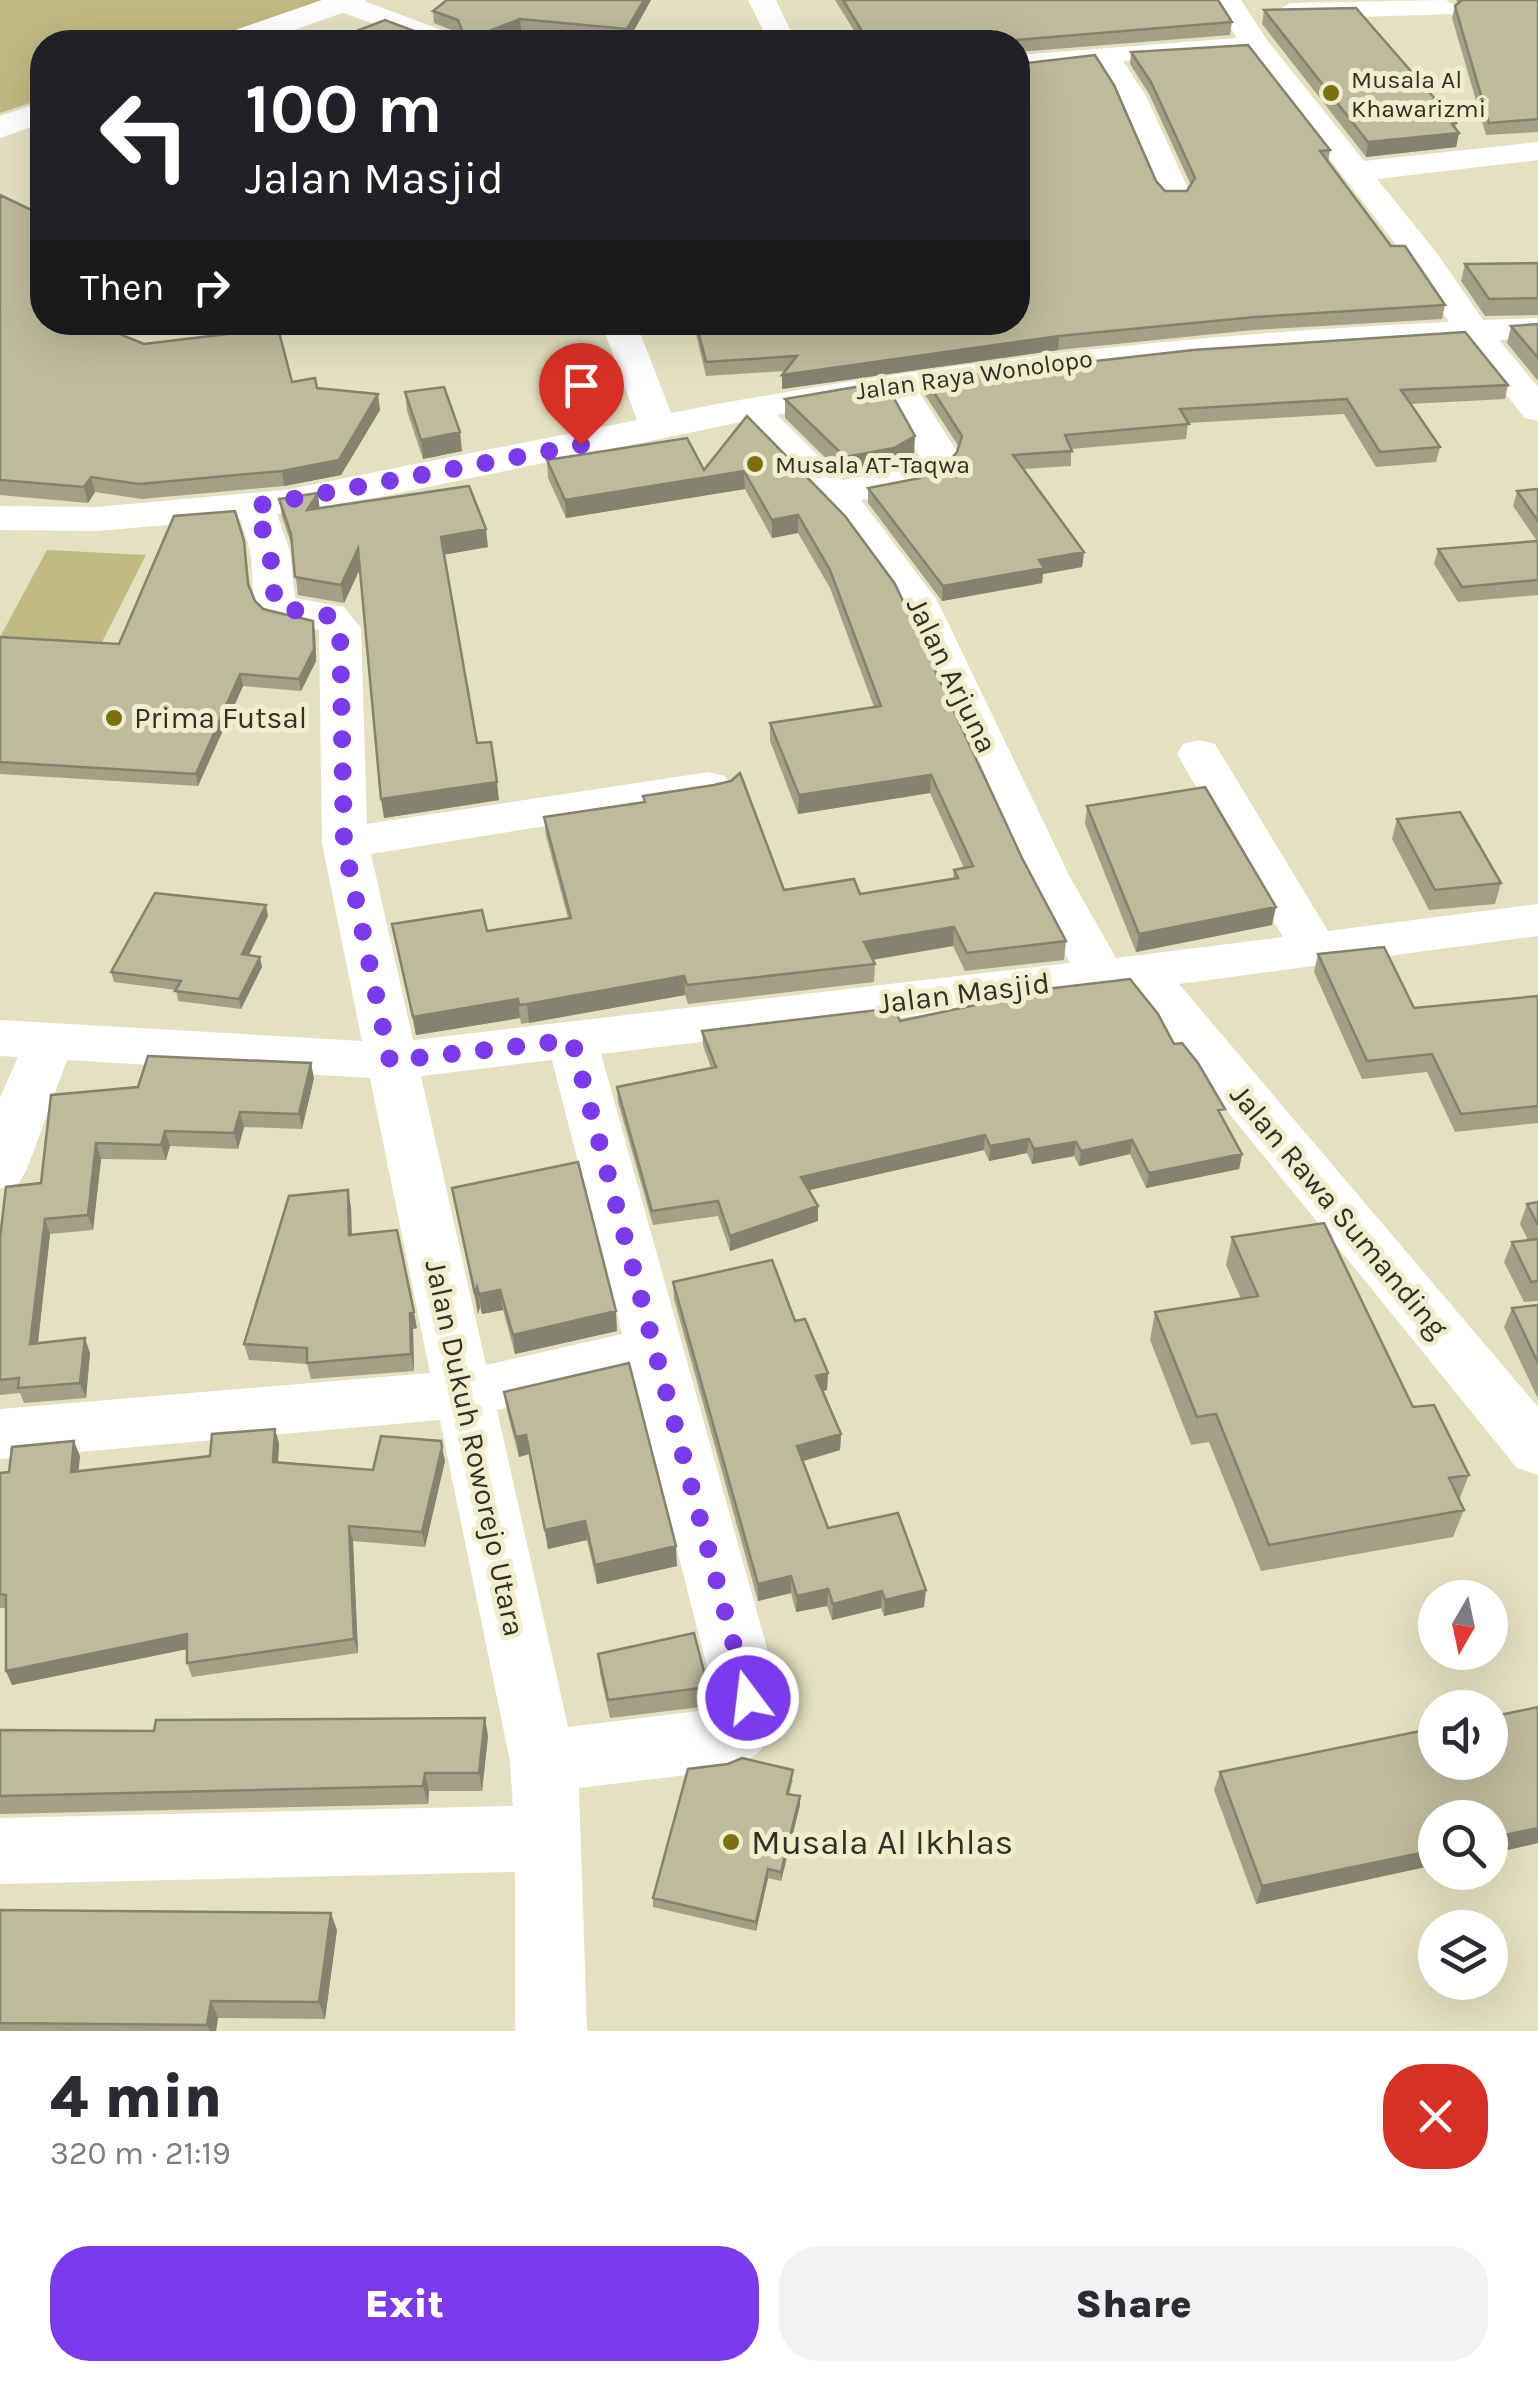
<!DOCTYPE html>
<html lang="en">
<head>
<meta charset="utf-8">
<style>
  :root { --surface:#fff; --page:#f2f2f3; --text:#2b2b33; --muted:#7c7c81; --accent:#7c3aed }
  body { margin:0; font-family:Karla,sans-serif; background:var(--page); color:var(--text); height:100vh; display:flex; flex-direction:column; font-size:38px; white-space:nowrap }
  * { box-sizing:border-box; margin:0 }
  p { font-size:32px; color:var(--muted) }
  .icon { flex:none; width:55px; height:55px; fill:none; stroke:currentColor; stroke-width:2; stroke-linecap:round; stroke-linejoin:round }
  .map { position:relative; height:2031px; overflow:hidden }
  .drawer { display:flex; flex-direction:column; background:var(--surface); flex:1 }
  .drawer>* { flex:none }
  .hud { position:absolute; left:30px; top:30px; width:1000px; height:305px; border-radius:40px; box-shadow:0 10px 40px #0002; background:#202124; color:#fff; overflow:hidden }
  .needle { width:65px; rotate:189deg }
  .controls { position:absolute; left:1418px; top:1580px; display:grid; gap:20px }
  .controls a { display:grid; place-items:center; width:90px; height:90px; border-radius:50%; background:var(--surface); box-shadow:0 10px 40px #0002; font-size:50px }
  .pin { position:absolute; display:grid; place-items:center; width:85px; height:85px; color:#fff; margin:-102px -42px; border-radius:50% 50% 50% 0; rotate:-45deg; box-shadow:0 0 10px #0007 }
  .pin .icon { rotate:45deg }
  .me { position:absolute; width:110px; margin:-55px; rotate:345deg; stroke-linejoin:round; filter:drop-shadow(0 0 8px #0008) }
  .turn { display:flex; align-items:center; gap:35px; height:210px; padding:0 50px; font-size:45px }
  .turn .icon { width:130px; height:130px; stroke-width:2.5 }
  .turn b { display:block; font-size:70px; line-height:85px }
  .then { display:flex; align-items:center; height:95px; padding:0 50px; background:#0003; gap:20px; font-size:38px }
  .round { display:grid; place-items:center; flex:none; width:105px; height:105px; border-radius:40px; background:var(--page) }
  .summary { display:flex; align-items:center; justify-content:space-between; height:170px; padding:0 50px }
  h1 { font-size:60px; font-weight:800; line-height:75px }
  .primary-button { display:flex; gap:20px; margin-top:auto; padding:20px 50px }
  .primary-button a { flex:1; height:115px; border-radius:40px; background:var(--accent); color:#fff; font-size:40px; font-weight:800; line-height:115px; text-align:center }
  .primary-button a+a { background:var(--page); color:var(--text) }
  .map>svg:first-child { display:block }
</style>
</head>
<body>
<div class="map">
<svg width="1538" height="2031" viewBox="0 0 1538 2031">
  <rect width="100%" height="100%" fill="#e4e1c1"/>
  <!-- green -->
  <path fill="#bfb982" d="M0,0H326L211,42H42V99L0,113Z
    M47,550L146,555L102,642L0,637Z"/>
  <g fill="none" stroke-linecap="round" stroke-linejoin="round">
    <!-- street -->
    <path fill="#fff" fill-rule="evenodd" d="M331,0H361L458,36L462,42H423L333,9Z
      M748,0H776L792,34L788,40H768Z
      M1213,0H1241L1267,40L1364,161L1538,142V160L1377,179L1436,252L1483,320L1538,318V338L1499,340L1538,387V421L1525,418L1463,342C1281,351 1099,365 919,392L958,453C950,491 892,495 861,500L937,600L1069,875L1116,958L1283,937L1177,754L1183,744L1199,740L1215,744L1328,931L1538,904V936L1179,984L1538,1407V1475L1517,1468L1129,990L601,1054L781,1698C778,1736 763,1756 728,1770L579,1788L587,2031H515V1872L0,1884V1818L513,1806L510,1761L440,1420L0,1459V1409L430,1373L370,1078L67,1060L27,1169L19,1183L0,1189V1098L18,1057L0,1056V1020L362,1041L322,843L319,630L266,617C247,600 255,575 250,552C248,541 243,530 240,519L96,531L0,530V506L96,507L285,490L637,420L601,322H636L671,413C928,363 1187,334 1449,322L1411,264L1248,54L1123,61L1146,96L1190,193L1185,200H1163L1158,193L1116,96L1096,64L1018,73V55L1237,38ZM886,397L919,456L894,471L843,480L777,415ZM741,422L847,531L897,600L1023,875L1070,963L413,1040L371,854L709,800L725,796L731,786L725,776L709,772L367,824L361,628L344,607L295,598L290,552L277,514L380,497ZM552,1060L622,1334L486,1365L421,1076ZM633,1378L715,1698L714,1709L568,1727L497,1410Z
      M1446,0L1459,8L1455,14L1290,19L1276,11L1290,3Z"/>
    <!-- primary -->
    <path fill="#fff" fill-rule="evenodd" d="M322,0H366L362,6L260,42H216L221,35Z
      M42,102V123L0,138V116Z"/>
  </g>
  <!-- wall -->
  <path fill="#a3a086" d="M447,0H651L628,41L521,31L493,42H328L385,20L422,34L459,33L434,23L433,11Z
    M835,0H1218L1232,22L1230,35L1018,52V42H861Z
    M1456,0H1538V132L1486,135L1452,18L1455,6L1458,3Z
    M1264,10L1456,123L1455,128L1459,133L1456,147L1366,157L1262,24Z
    M1131,52L1330,150L1328,162L1391,246L1445,305L1442,319L1253,330L1058,350L782,389L785,371L706,376L693,322H1018L1156,181L1165,191H1187L1191,185L1149,94L1130,64Z
    M0,195L42,322L144,344L317,388L380,410L341,475L284,486L142,499L95,492L88,503L0,495Z
    M1538,263V315L1485,316L1461,281L1465,264Z
    M1538,324V381L1507,343L1511,326Z
    M926,380L1508,385L1505,399L1410,404L1440,447L1436,462L1376,467L1344,414L1188,423L1186,439L1071,449V466L1023,469L1084,552L1082,567L1043,574L1042,583L942,601L868,503V488L920,478L947,464L957,452L959,447L925,395Z
    M405,392L462,451L423,459L407,411Z
    M785,399L914,455L893,467L844,476L785,418Z
    M747,416L1022,858L1066,941L1064,960L965,971L953,946L873,960L875,964L874,982L688,1004L685,995L521,1024L520,1018L416,1035L392,924L487,931L568,918L546,836L544,817L644,802L643,796L784,890L860,894L953,878L954,870L964,868L930,793L798,814L770,741V723L874,707L830,588L798,533L772,538L745,489L566,518L548,478L547,460L704,470Z
    M1538,490V595L1458,602L1434,564L1438,549L1537,541L1513,506L1517,491Z
    M279,499L488,547L444,554L477,743L499,800L384,818L360,568L344,603L298,595L292,546L282,517Z
    M244,541L250,588L255,601L263,609L313,621L315,633L316,661L301,691L243,686L198,786L0,774V637L119,644Z
    M1087,806L1272,925L1136,952L1085,824Z
    M1397,819L1501,883L1495,904L1429,910L1392,839Z
    M268,916L249,955L262,967L241,1009L178,1001L176,990L114,982L111,972Z
    M1318,954L1414,1008L1538,996V1123L1455,1132L1427,1072L1362,1079L1314,972Z
    M986,996L1174,1044L1223,1120L1242,1154L1239,1169L1146,1188L1130,1154L1079,1166L1074,1156L1032,1164L1027,1153L989,1161L984,1150L809,1190L818,1206V1221L730,1251L718,1216L653,1225L618,1102L617,1087L711,1068L703,1045L702,1031L900,1021L986,1003Z
    M314,1078L302,1129L244,1127L238,1149L170,1146L166,1160L101,1159L93,1230L50,1234L38,1343L90,1353L86,1398L24,1403L20,1393L0,1395V1238L41,1183L51,1095Z
    M452,1188L617,1331L515,1354L503,1310L482,1314L480,1307L478,1314Z
    M1538,1202V1301L1524,1302L1504,1262L1512,1242L1528,1240L1520,1224L1527,1204Z
    M351,1207L352,1234L417,1328L413,1329L414,1371L311,1379L307,1364L249,1360L244,1344Z
    M1232,1237L1413,1407L1469,1475L1459,1500L1464,1510L1453,1537L1261,1571L1209,1442L1191,1445L1150,1340L1155,1312L1241,1299L1226,1265Z
    M673,1282L795,1321L828,1373L827,1390L823,1391L841,1434L840,1450L803,1461L828,1528L924,1607L884,1616L881,1608L832,1620L827,1606L796,1612L791,1593L758,1601L674,1299Z
    M1538,1305V1399L1504,1327L1512,1308Z
    M504,1392L677,1566L597,1584L587,1540L548,1549L529,1454L519,1457L507,1411Z
    M275,1429L279,1444L278,1462L373,1470L445,1461L425,1547L353,1541L358,1653L192,1677L187,1663V1649L12,1685L6,1671V1608H0V1473L9,1472L80,1456L78,1471L210,1456Z
    M598,1654L708,1687L709,1706L610,1718L600,1673Z
    M1538,1707V1843L1490,1854V1818L1256,1904L1214,1790L1220,1772Z
    M0,1730L488,1736L482,1791H429L428,1804L0,1814Z
    M793,1779L789,1795L800,1796V1805L781,1881L768,1878L756,1931L653,1907V1898Z
    M0,1910L337,1930L325,2019L218,2018L216,2031H0Z"/>
  <!-- shaded-wall -->
  <path fill="#85826d" d="M644,0H651L628,41L627,29Z
    M520,19L521,31L493,42H462Z
    M916,33L915,42H866V38Z
    M1459,133L1456,147L1366,157L1368,142Z
    M1059,336L1058,350L782,389V375Z
    M378,394L380,410L341,475L284,486L282,471Z
    M460,432L462,451L423,459L421,440Z
    M915,436L914,455L893,467L844,476L845,457Z
    M744,471L745,489L566,518L565,500Z
    M91,477L95,492L88,503L84,487Z
    M318,493L320,511L307,510Z
    M798,515V533L772,538V520Z
    M486,529L488,547L443,555L441,537Z
    M358,549L361,567L344,603L341,585Z
    M1084,552L1082,567L1043,574L1042,583L942,601L943,586L1039,560Z
    M313,621L315,633L316,661L301,691L299,679Z
    M240,674L243,686L198,786L196,774Z
    M931,775L930,793L798,814L799,795Z
    M497,782L499,800L384,818L381,799Z
    M266,905L268,916L244,965L242,954Z
    M1276,907L1272,925L1136,952L1139,934Z
    M954,927L953,946L863,961L864,942Z
    M260,957L262,967L241,1009L239,999Z
    M684,976L685,995L529,1023L527,1004Z
    M518,999L520,1018L416,1035L413,1017Z
    M311,1063L314,1078L302,1129L299,1114Z
    M240,1112L244,1127L238,1149L234,1133Z
    M165,1131L170,1146L166,1160L161,1145Z
    M985,1135L984,1150L801,1192V1177Z
    M1029,1139L1027,1153L989,1161L990,1146Z
    M1132,1140L1130,1154L1079,1166L1081,1151Z
    M1076,1142L1074,1156L1032,1164L1034,1149Z
    M96,1143L101,1159L93,1230L88,1215Z
    M1242,1154L1239,1169L1146,1188L1149,1173Z
    M348,1190L351,1207L352,1251L349,1235Z
    M818,1206V1221L730,1251V1236Z
    M45,1219L50,1234L36,1359L30,1344Z
    M477,1287L480,1307L478,1314L475,1294Z
    M500,1290L503,1310L482,1314L479,1294Z
    M616,1311L617,1331L515,1354L513,1335Z
    M414,1312L417,1328L413,1329L414,1371L411,1354L410,1313Z
    M85,1338L90,1353L86,1398L80,1383Z
    M828,1373L827,1390L816,1393V1376Z
    M275,1429L279,1444L277,1477L273,1462Z
    M841,1434L840,1450L797,1463V1446Z
    M526,1435L529,1454L519,1457L516,1437Z
    M74,1441L80,1456L77,1486L71,1472Z
    M442,1447L445,1461L425,1547L422,1532Z
    M585,1521L587,1540L548,1549L545,1530Z
    M349,1526L353,1541L358,1653L354,1639Z
    M676,1546L677,1566L597,1584L595,1565Z
    M791,1576V1593L758,1601V1584Z
    M828,1589L827,1606L796,1612L797,1596Z
    M926,1590L924,1607L884,1616L885,1600Z
    M882,1591L881,1608L832,1620L833,1604Z
    M187,1634L192,1648L12,1685L6,1671Z
    M485,1718L488,1736L482,1791L479,1773Z
    M425,1773L429,1791L428,1804L423,1786Z
    M800,1796V1805L781,1881V1872Z
    M1538,1828V1843L1490,1854V1838Z
    M1435,1850V1865L1256,1904L1262,1886Z
    M768,1869V1878L756,1931V1922Z
    M331,1913L337,1930L325,2019L319,2002Z
    M211,2001L218,2018L216,2031H210L207,2025Z"/>
  <!-- building -->
  <path fill="#beba9c" stroke="#85826d" stroke-width="2.5" d="M447,0H644L627,29L520,19L462,42H328L385,20L422,34L463,33L458,20L433,11Z
    M843,0H1218L1232,22L1016,40V42H919L916,33L866,38Z
    M1462,0H1538V119L1489,123L1455,6Z
    M1356,8L1456,123L1452,124L1459,133L1368,142L1264,10Z
    M1248,45L1330,150L1320,151L1391,246H1405L1445,305L1255,317L1059,336L782,375L797,356L706,362L696,322H1018V62L1019,64L1095,55L1114,85L1156,181L1165,191H1187L1195,178L1151,82L1131,52Z
    M0,195L42,215V322H90L144,344L278,328L292,382L315,378L317,388L378,394L339,460L282,471L139,484L91,477L84,487L0,480Z
    M1538,263V298L1489,299L1465,264Z
    M1538,324V358L1511,326Z
    M1465,332L1508,385L1401,390L1440,447L1380,452L1347,399L1180,409L1189,424L1065,435L1072,451L1013,455L1084,552L1039,560L1044,568L943,586L868,488L920,478L947,464L957,452L962,436L926,380L1193,350Z
    M885,382L915,436L894,448L845,457L785,399Z
    M444,387L460,432L421,440L405,392Z
    M747,416L845,516L895,584L1022,858L1066,941L967,953L954,927L864,942L875,964L687,985L684,976L527,1004L519,1005L518,999L413,1017L392,924L482,910L487,931L571,918L544,817L645,802L643,796L714,785L731,781L740,773L784,890L854,879L860,894L958,878L954,870L973,866L931,775L799,795L770,723L881,706L830,570L798,515L772,520L744,471L565,500L547,460L687,438L704,470Z
    M469,486L486,529L441,537L477,743L491,742L497,782L381,799L358,549L341,585L295,577L291,534L279,499L318,493L307,510Z
    M1538,489V521L1517,491Z
    M235,511L244,541L248,584L255,601L263,609L313,621L314,649L299,679L240,674L196,774L0,762V637L119,644L174,516Z
    M1538,541V580L1462,587L1438,549Z
    M1205,787L1276,907L1139,934L1087,806Z
    M1460,812L1501,883L1435,890L1397,819Z
    M155,893L266,905L242,954L260,957L239,999L175,991L181,981L111,972Z
    M1384,947L1414,1008L1538,996V1106L1461,1114L1432,1054L1367,1061L1318,954Z
    M1130,979L1158,1014L1174,1044L1182,1043L1198,1063L1225,1109L1218,1110L1242,1154L1149,1173L1132,1140L1081,1151L1076,1142L1034,1149L1029,1139L990,1146L985,1135L801,1177L818,1206L730,1236L718,1201L652,1211L617,1087L716,1067L702,1031L894,1008L900,1021L989,1002L986,996Z
    M148,1056L311,1063L299,1114L240,1112L234,1133L165,1131L161,1145L96,1143L88,1215L45,1219L30,1344L85,1338L80,1383L18,1388L19,1378L0,1380V1238L6,1187L41,1183L51,1095L138,1087Z
    M578,1162L616,1311L513,1335L500,1290L479,1294L477,1287L475,1294L452,1188Z
    M348,1190L349,1235L397,1230L414,1312L410,1313L411,1354L307,1363V1348L244,1344L289,1196Z
    M1538,1202V1225L1527,1204Z
    M1324,1223L1413,1407L1434,1405L1469,1475L1449,1478L1464,1510L1269,1545L1216,1414L1197,1417L1155,1312L1258,1296L1232,1237Z
    M1538,1239V1281L1531,1282L1512,1242Z
    M772,1260L795,1321L805,1319L828,1373L816,1376L841,1434L797,1446L828,1528L898,1513L926,1590L885,1600L882,1591L833,1604L828,1589L797,1596L791,1576L758,1584L673,1282Z
    M1538,1305V1363L1512,1308Z
    M629,1363L676,1546L595,1565L585,1521L545,1530L526,1435L516,1437L504,1392Z
    M275,1429L273,1462L373,1470L381,1436L441,1441L442,1447L422,1532L349,1526L354,1639L187,1663V1634L6,1671V1595L0,1594V1473L9,1472L12,1447L74,1441L71,1472L210,1456L212,1434Z
    M694,1633L708,1687L608,1700L598,1654Z
    M1538,1707V1828L1490,1838V1818H1435V1850L1262,1886L1220,1772L1435,1728V1762H1490V1717Z
    M485,1718L479,1773H425L423,1786L0,1796V1730L154,1731L156,1720Z
    M742,1758L793,1770L787,1794L800,1796L781,1872L768,1869L756,1922L653,1898L688,1769L728,1764Z
    M0,1910L331,1913L319,2002L211,2001L207,2025L0,2023Z"/>
  <g fill="none" stroke-linecap="round" stroke-linejoin="round">
    <!-- route -->
    <path stroke="#7c3aed" stroke-width="18" stroke-dasharray="0 32.4" d="M581,445L255,506L270,552L275,603L281,608L330,616L340,628L344,843L390,1061L572,1040L748,1698"/>
  </g>
  <!-- markers -->
  <g fill="#7c7111" stroke="#f1eece" stroke-width="4">
    <circle cx="1331" cy="93" r="10"/>
    <circle cx="755" cy="464" r="10"/>
    <circle cx="114" cy="718" r="10"/>
    <circle cx="731" cy="1842" r="10"/>
  </g>
  <g text-anchor="middle" stroke-width="10" stroke-linejoin="round" paint-order="stroke">
    <!-- far-poi labels -->
    <g font-size="25" fill="#323125" stroke="#f1eece" text-anchor="start">
      <text x="1351" y="88">Musala Al<tspan x="1351" dy="29">Khawarizmi</tspan></text>
      <text x="775" y="473">Musala AT-Taqwa</text>
    </g>
    <!-- far-street labels -->
    <g font-size="25" fill="#323125" stroke="#f1eece">
      <text transform="translate(974 374) rotate(-8)" y="9">Jalan Raya Wonolopo</text>
    </g>
    <!-- street labels -->
    <g font-size="30" fill="#323125" stroke="#f1eece">
      <text transform="translate(952 675) rotate(64)" y="10">Jalan Arjuna</text>
      <text transform="translate(964 993) rotate(-7)" y="10">Jalan Masjid</text>
      <text transform="translate(1339 1211) rotate(50)" y="10">Jalan Rawa Sumanding</text>
      <text transform="translate(475 1448) rotate(78)" y="10">Jalan Dukuh Roworejo Utara</text>
    </g>
    <!-- poi labels -->
    <g font-size="30" fill="#323125" stroke="#f1eece" text-anchor="start">
      <text x="134" y="728">Prima Futsal</text>
    </g>
    <!-- near-poi labels -->
    <g font-size="35" fill="#323125" stroke="#f1eece" text-anchor="start">
      <text x="751" y="1854">Musala Al Ikhlas</text>
    </g>
  </g>
</svg>
<div class="controls">
<a><svg class="needle" viewBox="-14 -14 28 28"><path d="M0-13l5 13h-10z" fill="#e53935"/><path d="M0 13l5-13h-10z" fill="#7c7c81"/></svg></a>
<a><svg class="icon" aria-label="sound" viewBox="0 0 24 24"><path d="M4 9h4l5-4v14l-5-4H4zM17 9q2 3 0 6"/></svg></a>
<a><svg class="icon" aria-label="search" viewBox="0 0 24 24"><circle cx="10" cy="10" r="6"/><path d="M15 15l6 6"/></svg></a>
<a><svg class="icon" aria-label="layers" viewBox="0 0 24 24"><path d="M12 4l9 5-9 5-9-5zM3 14l9 5 9-5"/></svg></a>
</div>
<div class="pin" style="left:581px;top:445px;background:#d93025"><svg class="icon" aria-label="arrive" viewBox="0 0 24 24"><path d="M6 21V4h12l-3 4 3 4H6"/></svg></div>
<svg class="me" style="left:748px;top:1698px" viewBox="-20 -20 40 40"><circle r="17" fill="#7c3aed" stroke="#fff" stroke-width="3"/><path d="M0-11L8 9 0 5-8 9z" fill="#fff"/></svg>
<div class="hud">
<div class="turn"><svg class="icon" aria-label="left" viewBox="0 0 24 24"><path d="M17 20v-9H6M10 6l-5 5 5 5"/></svg><div><b>100 m</b>Jalan Masjid</div></div>
<div class="then">Then<svg class="icon" aria-label="right" viewBox="0 0 24 24"><path d="M7 20v-9h11M14 6l5 5-5 5"/></svg></div>
</div>
</div>
<section class="drawer">
<div class="summary"><div><h1>4 min</h1><p>320 m · 21:19</p></div><a class="round" style="background:#d93025;color:#fff"><svg class="icon" aria-label="close" viewBox="0 0 24 24"><path d="M6 6l12 12M18 6L6 18"/></svg></a></div>
<div class="primary-button"><a>Exit</a><a>Share</a></div>
</section>
</body>
</html>
